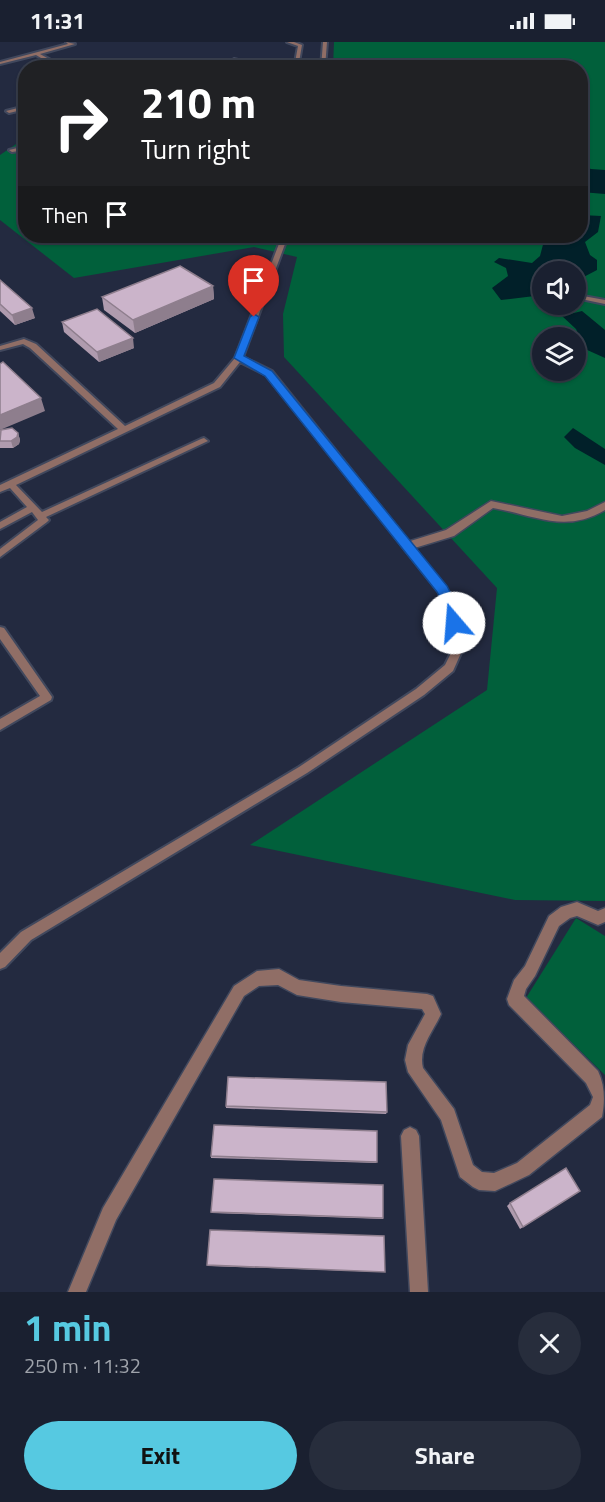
<!DOCTYPE html>
<html lang="en">
<head>
<meta charset="utf-8">
<style>
  :root { --surface:#1a2030; --page:#272d3c; --text:#f1f3f6; --muted:#9fa3ab; --line:#383e4c; --accent:#56c9e1 }
  body { margin:0; font-family:"Titillium Web",sans-serif; background:var(--page); color:var(--text); height:100vh; display:flex; flex-direction:column; font-size:22px; white-space:nowrap }
  * { box-sizing:border-box; margin:0 }
  p { font-size:20px; color:var(--muted) }
  .icon { flex:none; width:33px; height:33px; fill:none; stroke:currentColor; stroke-width:2; stroke-linecap:round; stroke-linejoin:round }
  .map { position:relative; height:1250px; overflow:hidden }
  .side { display:flex; flex-direction:column; background:var(--surface); flex:1 }
  .side>* { flex:none }
  .top-card { position:absolute; left:18px; top:18px; width:570px; height:183px; border-radius:24px; box-shadow:0 2px 4px #0004,0 0 0 2px var(--line); background:#202124; color:#fff; overflow:hidden }
  .buttons { position:absolute; left:532px; top:219px; display:grid; gap:12px }
  .buttons a { display:grid; place-items:center; width:54px; height:54px; border-radius:50%; background:var(--surface); box-shadow:0 2px 4px #0004,0 0 0 2px var(--line); font-size:30px }
  .pin { position:absolute; display:grid; place-items:center; width:51px; height:51px; color:#fff; margin:-62px -26px; border-radius:50% 50% 50% 0; rotate:-45deg; box-shadow:0 0 6px #0007 }
  .pin .icon { rotate:45deg }
  .me { position:absolute; width:66px; margin:-33px; rotate:342deg; stroke-linejoin:round; filter:drop-shadow(0 0 4px #0008) }
  .turn { display:flex; align-items:center; gap:21px; height:126px; padding:0 24px; font-size:27px }
  .turn .icon { width:78px; height:78px; stroke-width:2.5 }
  .turn b { display:block; font-size:42px; line-height:51px }
  .then { display:flex; align-items:center; height:57px; padding:0 24px; background:#0003; gap:12px; font-size:22px }
  .round { display:grid; place-items:center; flex:none; width:63px; height:63px; border-radius:32px; background:var(--page) }
  .headline { display:flex; align-items:center; justify-content:space-between; height:102px; padding:0 24px }
  h1 { font-size:36px; font-weight:700; line-height:45px; color:var(--accent) }
  .action { display:flex; gap:12px; margin-top:auto; padding:12px 24px }
  .action a { flex:1; height:69px; border-radius:36px; background:var(--accent); color:#111; font-size:24px; font-weight:700; line-height:69px; text-align:center }
  .action a+a { background:var(--page); color:var(--text) }
  .status { display:flex; justify-content:space-between; align-items:center; height:42px; padding:0 30px; background:var(--surface); direction:ltr }
  .status svg { height:16px; fill:currentColor }
  .map>svg:first-child { display:block }
</style>
</head>
<body>
<div class="status"><b>11:31</b><svg viewBox="0 0 49 12"><path d="M0 12V9h3v3zM5 12V6h3v6zM10 12V3h3v9zM15 12V0h3v12zM26 1h20v11H26zM47 4h2v5h-2z"/></svg></div>
<div class="map">
<svg width="605" height="1250" viewBox="0 0 605 1250">
  <rect width="100%" height="100%" fill="#232a40"/>
  <!-- green -->
  <path fill="#01603b" fill-rule="evenodd" d="M334,0H605V859L515,858L250,803L487,648L497,546L284,315L283,272L297,215L254,205L74,236L0,178V113L25,96L26,194H367L409,203L415,194H580V26L333,25ZM543,230H576V262H543ZM543,296H576V328H543Z
    M576,876L605,894V1033L526,956Z"/>
  <!-- water -->
  <path fill="#012029" d="M580,123L591,127L605,128V152L581,150Z
    M581,173L601,174L598,190L585,200L590,213L597,218V228L576,239V230H543V253L501,258L492,246L508,234L506,226L494,220L499,216L532,221L540,214L545,195L580,194Z
    M582,269L605,288V316L585,307L576,287L562,274Z
    M573,386L605,407V423L575,406L564,395Z"/>
  <g fill="none" stroke-linecap="round" stroke-linejoin="round">
    <defs>
      <path id="lane" d="M66,0L75,2L40,12L65,26H58L36,13L0,22V20L68,2Z
        M287,0H294L302,3L298,26H294L298,4Z
        M323,0H327L325,26H321Z
        M234,17L238,18L237,26H232Z
        M26,64V67L9,71L6,69Z
        M26,104V108L12,110L9,108Z
        M282,194H288L243,315L272,329L445,545L459,569L461,611L453,629L424,653L307,731L31,898L5,925L0,927V911L21,890L299,725L416,647L445,623L451,611L449,569L438,549L266,333L240,320L220,345L16,443L42,470L201,397L204,396L208,399L46,475L49,478L47,480L0,515V507L38,478L32,470L0,487V480L27,465L10,446L0,450V443L118,387L30,306L23,302L0,308V304L24,297L36,302L125,384L214,341L235,316Z
        M583,254L605,258V262L581,257L580,256Z
        M0,585L4,586L52,655L51,658L0,688V677L40,654L0,597Z"/>
      <path id="street" d="M491,459L562,474L587,469L605,460V468C565,492 534,473 493,466L454,494L408,508L403,504L404,501L446,488Z
        M577,860L598,869L605,866V880L598,883L577,874L570,876L559,884L535,934L526,947L524,954L598,1029C605,1044 605,1059 602,1075L529,1133L495,1149L479,1148L473,1145L460,1135L441,1078L408,1030L405,1018L408,1003L425,972L422,967L341,960L297,953L278,943L259,944L244,954L116,1178L86,1250H68L103,1166L234,944L257,929L279,927L299,938L341,944L427,952L433,954L441,972C433,990 418,1006 423,1026L454,1067L473,1123L482,1130L494,1131L517,1121L590,1063L593,1055L586,1041L509,963L507,957L514,938L525,924L549,874L561,865Z
        M410,1085L416,1088L419,1094L428,1250H410L401,1094L404,1088Z"/>
    </defs>
    <!-- lane casing -->
    <use href="#lane" stroke="#41485d" stroke-width="4"/>
    <!-- street casing -->
    <use href="#street" stroke="#41485d" stroke-width="3"/>
    <!-- lane -->
    <use href="#lane" fill="#906e66" fill-rule="evenodd"/>
    <!-- street -->
    <use href="#street" fill="#906e66" fill-rule="evenodd"/>
  </g>
  <!-- wall -->
  <path fill="#af9bae" d="M0,238L35,276L15,283L0,269Z
    M213,244L214,257L135,291L104,268L102,255Z
    M62,280L134,306L99,320L64,290Z
    M0,388L18,391L20,398L19,402L13,406H0Z
    M226,1064L387,1070L386,1072L226,1066Z
    M211,1114L377,1120L376,1121L211,1116Z
    M580,1149L520,1187L507,1164L510,1161Z
    M211,1170L383,1176V1177L212,1171Z
    M207,1223L385,1230H384L208,1224Z"/>
  <!-- shaded-wall -->
  <path fill="#8e7e8d" d="M213,244L214,257L135,291L133,278Z
    M32,266L35,276L15,283L12,273Z
    M133,296L134,306L99,320L97,310Z
    M41,356L45,369L0,388V373Z
    M18,391L20,398L19,402L13,406L11,399Z"/>
  <!-- building -->
  <path fill="#cbb4ca" stroke="#8e7e8d" stroke-width="1.5" d="M180,224L213,244L133,278L102,255Z
    M0,238L32,266L12,273L0,262Z
    M97,267L133,296L97,310L62,280Z
    M3,320L41,356L0,373V322Z
    M12,386L18,391L17,395L11,399H0L1,388Z
    M228,1035L386,1040L387,1070L226,1064Z
    M214,1083L377,1089V1120L211,1114Z
    M566,1126L580,1149L523,1185L510,1161Z
    M214,1137L383,1143V1176L211,1170Z
    M210,1188L384,1194L385,1230L207,1223Z"/>
  <!-- route -->
  <path fill="#1a73e8" stroke="#114b97" stroke-width="1.5" d="M254,272L259,275L244,314L272,329L447,544L460,569L459,585H450L447,569L437,550L265,334L234,316L250,275Z"/>
</svg>
<div class="buttons">
<a><svg class="icon" aria-label="sound" viewBox="0 0 24 24"><path d="M4 9h4l5-4v14l-5-4H4zM17 9q2 3 0 6"/></svg></a>
<a><svg class="icon" aria-label="layers" viewBox="0 0 24 24"><path d="M12 4l9 5-9 5-9-5zM3 14l9 5 9-5"/></svg></a>
</div>
<div class="pin" style="left:254px;top:275px;background:#d93025"><svg class="icon" aria-label="arrive" viewBox="0 0 24 24"><path d="M6 21V4h12l-3 4 3 4H6"/></svg></div>
<svg class="me" style="left:454px;top:581px" viewBox="-20 -20 40 40"><circle r="19" fill="#fff"/><path d="M0-13L10 11 0 6-10 11z" fill="#1a73e8"/></svg>
<div class="top-card">
<div class="turn"><svg class="icon" aria-label="right" viewBox="0 0 24 24"><path d="M7 20v-9h11M14 6l5 5-5 5"/></svg><div><b>210 m</b>Turn right</div></div>
<div class="then">Then<svg class="icon" aria-label="arrive" viewBox="0 0 24 24"><path d="M6 21V4h12l-3 4 3 4H6"/></svg></div>
</div>
</div>
<section class="side">
<div class="headline"><div><h1>1 min</h1><p>250 m · 11:32</p></div><a class="round"><svg class="icon" aria-label="close" viewBox="0 0 24 24"><path d="M6 6l12 12M18 6L6 18"/></svg></a></div>
<div class="action"><a>Exit</a><a>Share</a></div>
</section>
</body>
</html>
